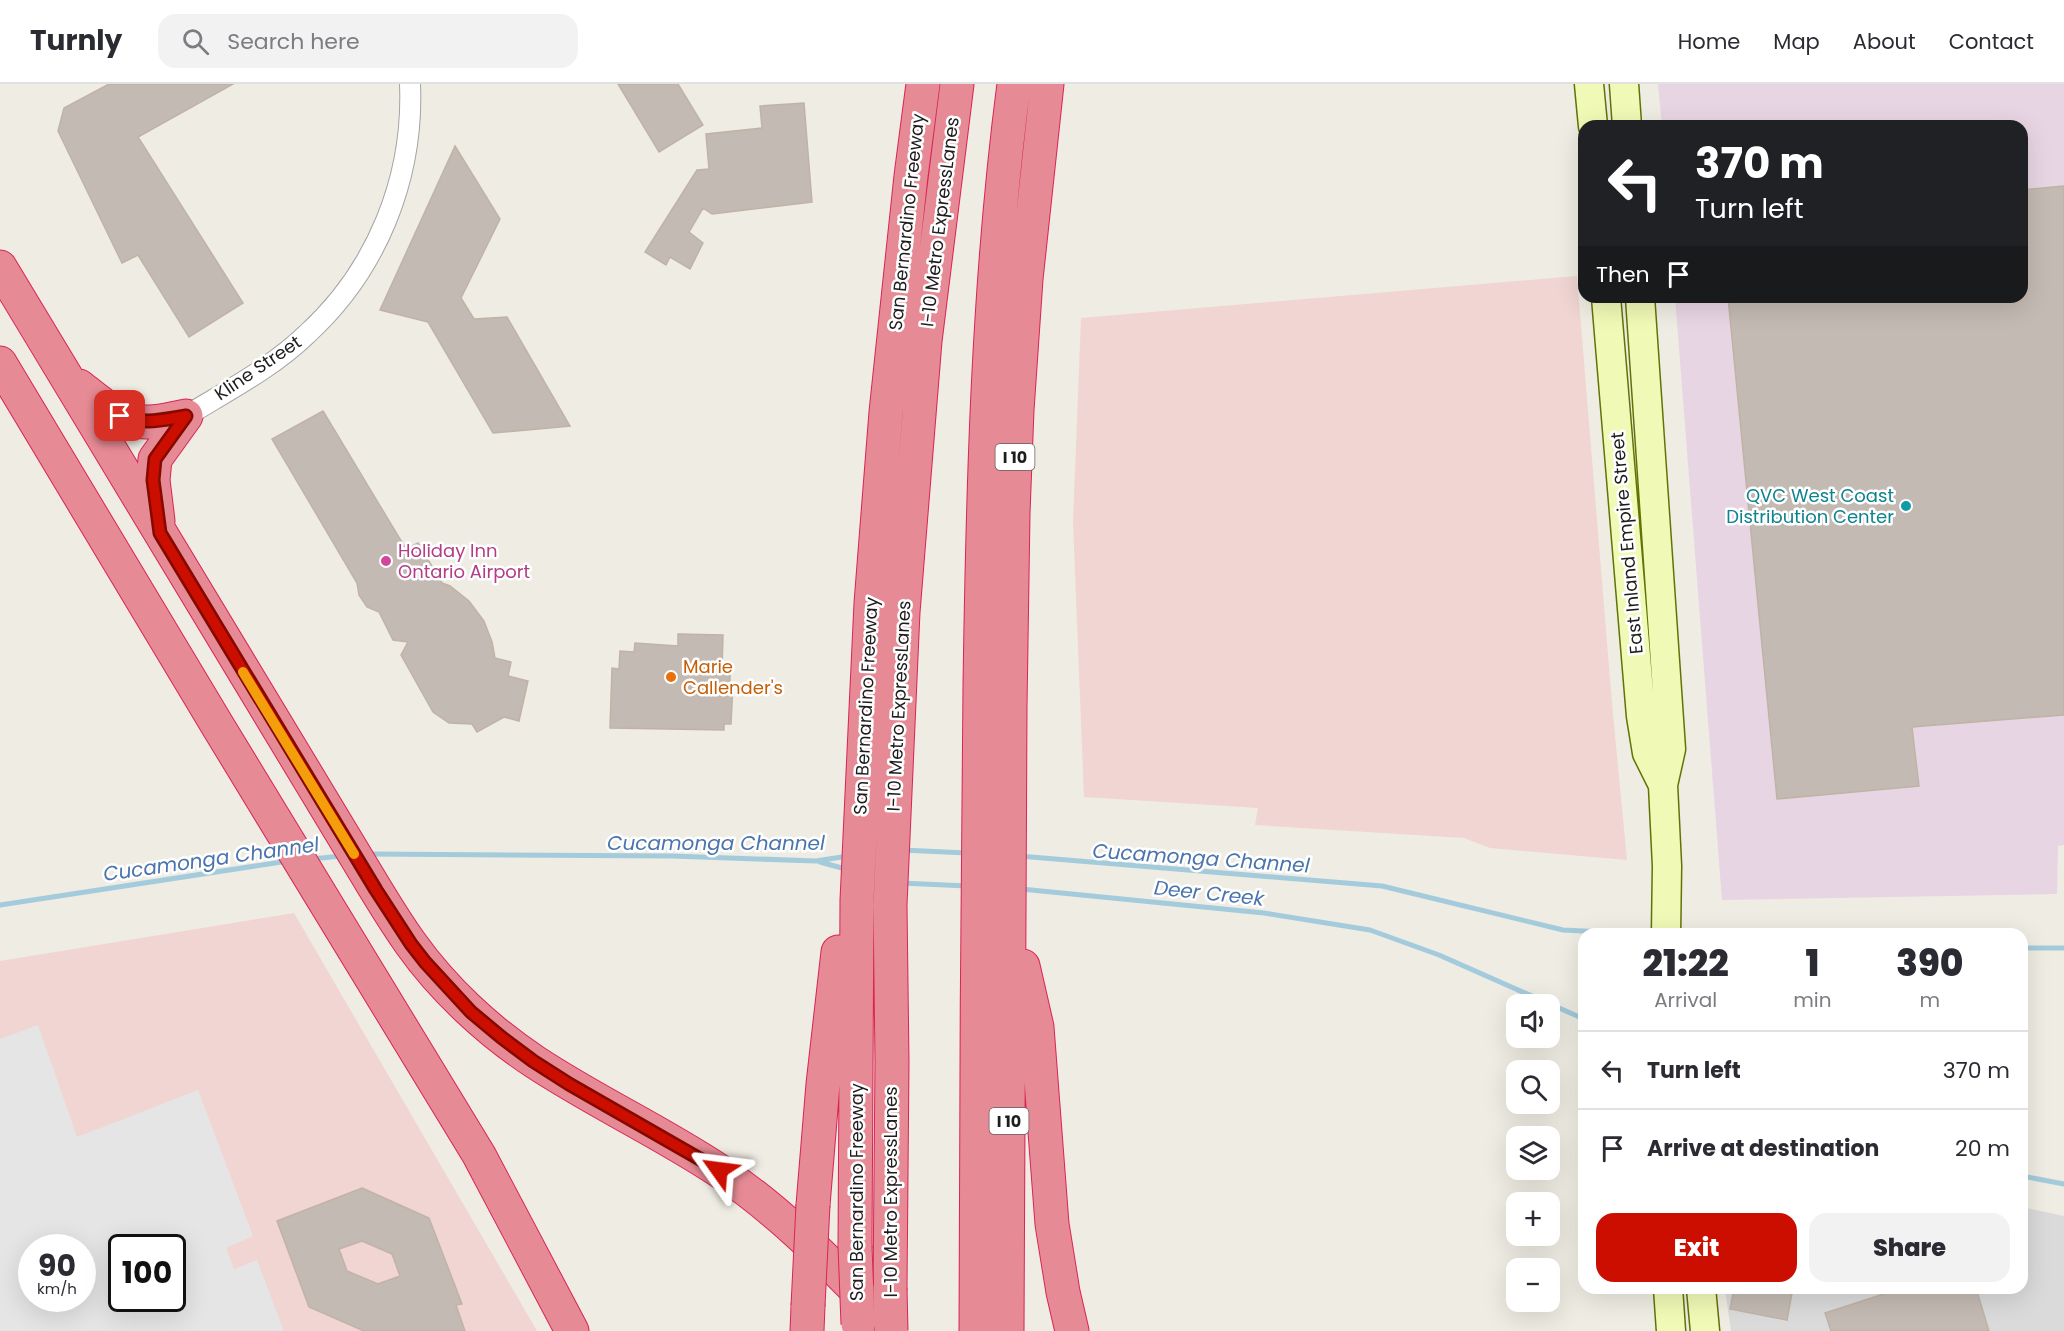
<!DOCTYPE html>
<html lang="en">
<head>
<meta charset="utf-8">
<style>
  :root { --surface:#fff; --page:#f2f2f3; --text:#2b2b33; --muted:#7c7c81; --line:#e1e1e2; --accent:#cb0e00 }
  body { margin:0; font-family:Poppins,sans-serif; background:var(--page); color:var(--text); height:100vh; display:flex; flex-direction:column; font-size:22px; white-space:nowrap }
  * { box-sizing:border-box; margin:0 }
  p { font-size:20px; color:var(--muted) }
  .icon { flex:none; width:33px; height:33px; fill:none; stroke:currentColor; stroke-width:2; stroke-linecap:round; stroke-linejoin:round }
  .map { position:relative; flex:1; overflow:hidden }
  .panel { position:absolute; left:1578px; top:844px; width:450px; height:366px; display:flex; flex-direction:column; background:var(--surface); border-radius:18px; box-shadow:0 6px 24px #0002 }
  .panel>* { flex:none }
  .banner { position:absolute; left:1578px; top:36px; width:450px; height:183px; border-radius:18px; box-shadow:0 6px 24px #0002; background:#202124; color:#fff; overflow:hidden }
  .buttons { position:absolute; left:1506px; top:910px; display:grid; gap:12px }
  .buttons a { display:grid; place-items:center; width:54px; height:54px; border-radius:12px; background:var(--surface); box-shadow:0 6px 24px #0002; font-size:30px }
  .speed { position:absolute; left:18px; top:1150px; display:flex; gap:12px; font-size:30px; font-weight:700; text-align:center }
  .speed>* { display:grid; place-content:center; width:78px; height:78px; border-radius:50%; background:var(--surface); box-shadow:0 6px 24px #0002; line-height:1 }
  .speed small { font-size:15px; font-weight:400 }
  .speed .limit { border:3px solid #111; border-radius:9px; background:#fff; color:#111 }
  .pin { position:absolute; display:grid; place-items:center; width:51px; height:51px; color:#fff; margin:-26px; border-radius:12px; box-shadow:0 3px 9px #0006 }
  .me { position:absolute; width:66px; margin:-33px; rotate:301deg; stroke-linejoin:round; filter:drop-shadow(0 0 4px #0008) }
  .turn { display:flex; align-items:center; gap:21px; height:126px; padding:0 18px; font-size:27px }
  .turn .icon { width:78px; height:78px; stroke-width:2.5 }
  .turn b { display:block; font-size:42px; line-height:51px }
  .then { display:flex; align-items:center; height:57px; padding:0 18px; background:#0003; gap:12px; font-size:22px }
  .eta { display:flex; justify-content:space-evenly; align-items:center; height:102px; text-align:center }
  .eta b { font-size:36px; font-weight:800; line-height:42px }
  .action { display:flex; gap:12px; margin-top:auto; padding:12px 18px }
  .action a { flex:1; height:69px; border-radius:18px; background:var(--accent); color:#fff; font-size:24px; font-weight:800; line-height:69px; text-align:center }
  .action a+a { background:var(--page); color:var(--text) }
  ul { padding:0; list-style:none }
  li { display:flex; align-items:center; gap:18px; height:78px; padding:0 18px; border-top:2px solid var(--line) }
  li div { flex:1 }
  li b { display:block; font-size:22px }
  li em { font-style:normal }
  header { display:flex; align-items:center; gap:36px; box-sizing:border-box; height:84px; padding:0 30px; background:var(--surface); border-bottom:2px solid var(--line) }
  header strong { font-size:28px }
  nav { display:flex; gap:33px; margin-inline-start:auto; font-size:21px }
  .search { width:420px; height:54px; background:var(--page); display:flex; align-items:center; gap:15px; box-sizing:border-box; padding:0 21px; border-radius:18px; color:var(--muted); font-size:22px }
  .map>svg:first-child { display:block }
</style>
</head>
<body>
<header>
<strong>Turnly</strong>
<div class="search"><svg class="icon" aria-label="search" viewBox="0 0 24 24"><circle cx="10" cy="10" r="6"/><path d="M15 15l6 6"/></svg>Search here</div>
<nav><a>Home</a><a>Map</a><a>About</a><a>Contact</a></nav>
</header>
<div class="map">
<svg width="2064" height="1247" viewBox="0 0 2064 1247">
  <rect width="100%" height="100%" fill="#efece3"/>
  <!-- residential -->
  <path fill="#dbdada" d="M2022,1123L2064,1132V1247H1731L1725,1205L2022,1204Z"/>
  <!-- commercial -->
  <path fill="#f0d5d2" fill-rule="evenodd" d="M1577,192L1612,620L1627,776L1490,764L1464,754L1255,741L1258,724L1084,713L1073,438L1081,234Z
    M294,829L537,1247H0V877ZM32,1164H82V1215H32ZM122,1164H172V1215H122Z"/>
  <!-- industrial -->
  <path fill="#e8d5e3" d="M1658,0H2064V761L2058,762L2057,810L1722,816L1675,213H2022V42H1662Z"/>
  <!-- parking -->
  <path fill="#e5e5e5" fill-rule="evenodd" d="M38,941L77,1053L198,1006L253,1152L226,1164L234,1185L257,1176L284,1247H0V955ZM32,1164H82V1215H32ZM122,1164H172V1215H122Z"/>
  <g fill="none" stroke-linecap="round" stroke-linejoin="round">
    <!-- stream -->
    <path stroke="#a3cbdc" stroke-width="5" d="M902,766L967,769
      M369,770L672,772L816,777L848,772
      M1019,772L1382,802L1563,846L1643,850
      M312,775L341,772
      M820,778L849,786
      M901,799L967,802
      M1021,805L1264,829L1370,846L1439,871L1584,935
      M0,821L288,777
      M2022,864H2064
      M2022,1092L2064,1100"/>
  </g>
  <!-- building -->
  <path fill="#c3bab3" stroke="#c0b3a6" stroke-width="1.5" fill-rule="evenodd" d="M109,0H233L138,53L243,219L189,253L138,171L122,179L58,47L64,24Z
    M618,0H678L703,41L659,68Z
    M804,19L812,118L712,130L703,124L689,148L703,159L690,185L670,173L666,181L645,168L697,86L709,85L706,50L762,44L760,22Z
    M455,62L500,135L461,214L474,235L507,233L570,342L493,349L428,238L380,226Z
    M2064,102V631L1912,643L1919,702L1777,715L1728,213H2022V106Z
    M323,327L406,465L418,459L442,499L450,502L469,517L484,537L492,558L495,574L511,578L508,592L528,597L519,637L504,633L477,648L472,640L449,639L433,628L401,571L408,558L393,556L379,528L367,523L359,511L357,499L272,355Z
    M678,550L723,551L722,585H730V600H733L731,640H724V646L610,644L612,584L619,585L620,567L634,568L635,559L678,562Z
    M362,1104L429,1134L462,1220L456,1221L465,1247H364L309,1223L277,1137ZM362,1157L392,1170L400,1192L378,1200L347,1187L339,1165Z
    M1734,1204H1793L1787,1236L1730,1225Z
    M1902,1204H1976L1989,1247H1831L1825,1229Z"/>
  <g fill="none" stroke-linecap="round" stroke-linejoin="round">
    <defs>
      <path id="street" d="M186,332C227,307 272,284 307,250C377,186 414,94 410,0"/>
      <path id="secondary" d="M1589,0L1593,42
        M1624,0L1627,42
        M1606,213L1641,632L1647,669L1663,701
        M1640,213L1671,665L1663,701L1667,782L1666,850
        M1668,1204L1671,1247
        M1701,1204L1705,1247"/>
      <path id="highway" d="M0,183L376,806C387,824 398,842 411,860C443,905 488,947 535,978C594,1017 659,1047 718,1086C775,1123 824,1173 871,1221
        M0,279L219,644L479,1071L572,1247
        M79,302C99,317 122,340 149,338C161,338 174,334 186,332
        M158,437L153,396L155,375L186,332
        M1023,882L1037,943L1052,1140L1063,1208L1072,1247
        M813,1121L823,1000L838,868
        M855,1162L857,816L871,519L886,328L911,92L923,0
        M890,1204L892,978L890,821L903,528L925,257L957,0
        M807,1247L808,1222
        M976,1247C977,1032 977,816 980,601C983,400 988,199 1014,0
        M1007,1247L1010,623L1013,429L1017,326L1026,195L1047,0"/>
    </defs>
    <!-- street casing -->
    <use href="#street" stroke="#a4a4a4" stroke-width="22"/>
    <!-- secondary casing -->
    <use href="#secondary" stroke="#607405" stroke-width="31"/>
    <!-- highway casing -->
    <use href="#highway" stroke="#d92455" stroke-width="35"/>
    <!-- street -->
    <use href="#street" stroke="#fff" stroke-width="20"/>
    <!-- secondary -->
    <use href="#secondary" stroke="#f1f9b6" stroke-width="28"/>
    <!-- highway -->
    <use href="#highway" stroke="#e68a95" stroke-width="33"/>
    <defs>
      <path id="highway-bridge" d="M855,1162L858,1240
        M890,1204L891,1247
        M808,1222L813,1121"/>
    </defs>
    <!-- highway-bridge casing -->
    <use href="#highway-bridge" stroke="#d92455" stroke-width="35" stroke-linecap="butt"/>
    <!-- highway-bridge -->
    <use href="#highway-bridge" stroke="#e68a95" stroke-width="33"/>
  </g>
  <g fill="none" stroke-linecap="round" stroke-linejoin="round">
    <defs>
      <path id="route" d="M120,332C145,341 161,336 186,332L155,375L153,396L160,449L376,806L411,860L425,878L471,928L501,953L533,977L569,1000L719,1086"/>
    </defs>
    <!-- route casing -->
    <use href="#route" stroke="#840900" stroke-width="15"/>
    <!-- route -->
    <use href="#route" stroke="#cb0e00" stroke-width="10"/>
    <!-- slow -->
    <path stroke="#f59e0b" stroke-width="10" d="M243,588L354,770"/>
  </g>
  <!-- markers -->
  <circle fill="#0f9aa8" stroke="#fff" stroke-width="2" cx="1906" cy="422" r="6"/>
  <circle fill="#d1479c" stroke="#fff" stroke-width="2" cx="386" cy="477" r="6"/>
  <circle fill="#e8710a" stroke="#fff" stroke-width="2" cx="671" cy="593" r="6"/>
  <g text-anchor="middle" stroke-width="5" stroke-linejoin="round" paint-order="stroke">
    <!-- shield labels -->
    <g fill="#fff" stroke="#616161" stroke-width="1.5">
      <rect x="995.5" y="360" width="39" height="26" rx="4.5"/>
      <rect x="989.5" y="1024" width="39" height="26" rx="4.5"/>
    </g>
    <g font-size="16" font-weight="bold" fill="#1d1d1d">
      <text x="1015" y="379">I 10</text>
      <text x="1009" y="1043">I 10</text>
    </g>
    <!-- street labels -->
    <g font-size="18" fill="#1d1d1d" stroke="#fff">
      <text transform="translate(907 138) rotate(-84)" y="6">San Bernardino Freeway</text>
      <text transform="translate(940 138) rotate(-83)" y="6">I-10 Metro ExpressLanes</text>
      <text transform="translate(258 284) rotate(-34)" y="6">Kline Street</text>
      <text transform="translate(1627 459) rotate(-95)" y="6">East Inland Empire Street</text>
      <text transform="translate(866 622) rotate(-87)" y="6">San Bernardino Freeway</text>
      <text transform="translate(899 622) rotate(-87)" y="6">I-10 Metro ExpressLanes</text>
      <text transform="translate(857 1108) rotate(-90)" y="6">San Bernardino Freeway</text>
      <text transform="translate(891 1108) rotate(-90)" y="6">I-10 Metro ExpressLanes</text>
    </g>
    <!-- culture labels -->
    <g font-size="18" fill="#0d838f" stroke="#fff" text-anchor="end">
      <text x="1894" y="418">QVC West Coast<tspan x="1894" dy="21">Distribution Center</tspan></text>
    </g>
    <!-- hotel labels -->
    <g font-size="18" fill="#b23c85" stroke="#fff" text-anchor="start">
      <text x="398" y="473">Holiday Inn<tspan x="398" dy="21">Ontario Airport</tspan></text>
    </g>
    <!-- food labels -->
    <g font-size="18" fill="#c56008" stroke="#fff" text-anchor="start">
      <text x="683" y="589">Marie<tspan x="683" dy="21">Callender's</tspan></text>
    </g>
    <!-- water labels -->
    <g font-size="20" font-style="italic" fill="#4a74ad" stroke="#fff">
      <text x="716" y="766">Cucamonga Channel</text>
      <text transform="translate(1201 774) rotate(4)" y="7">Cucamonga Channel</text>
      <text transform="translate(211 775) rotate(-8)" y="7">Cucamonga Channel</text>
      <text transform="translate(1209 809) rotate(6)" y="7">Deer Creek</text>
    </g>
  </g>
</svg>
<div class="buttons">
<a><svg class="icon" aria-label="sound" viewBox="0 0 24 24"><path d="M4 9h4l5-4v14l-5-4H4zM17 9q2 3 0 6"/></svg></a>
<a><svg class="icon" aria-label="search" viewBox="0 0 24 24"><circle cx="10" cy="10" r="6"/><path d="M15 15l6 6"/></svg></a>
<a><svg class="icon" aria-label="layers" viewBox="0 0 24 24"><path d="M12 4l9 5-9 5-9-5zM3 14l9 5 9-5"/></svg></a>
<a>+</a>
<a>−</a>
</div>
<div class="speed"><div>90<small>km/h</small></div><div class="limit">100</div></div>
<div class="pin" style="left:120px;top:332px;background:#d93025"><svg class="icon" aria-label="arrive" viewBox="0 0 24 24"><path d="M6 21V4h12l-3 4 3 4H6"/></svg></div>
<svg class="me" style="left:719px;top:1086px" viewBox="-20 -20 40 40"><path d="M0-17L14 15 0 8-14 15z" fill="#cb0e00" stroke="#fff" stroke-width="4"/></svg>
<div class="banner">
<div class="turn"><svg class="icon" aria-label="left" viewBox="0 0 24 24"><path d="M17 20v-9H6M10 6l-5 5 5 5"/></svg><div><b>370 m</b>Turn left</div></div>
<div class="then">Then<svg class="icon" aria-label="arrive" viewBox="0 0 24 24"><path d="M6 21V4h12l-3 4 3 4H6"/></svg></div>
</div>
<section class="panel">
<div class="eta">
<div><b>21:22</b><p>Arrival</p></div>
<div><b>1</b><p>min</p></div>
<div><b>390</b><p>m</p></div>
</div>
<ul>
<li><svg class="icon" aria-label="left" viewBox="0 0 24 24"><path d="M17 20v-9H6M10 6l-5 5 5 5"/></svg><div><b>Turn left</b></div><em>370 m</em></li>
<li><svg class="icon" aria-label="arrive" viewBox="0 0 24 24"><path d="M6 21V4h12l-3 4 3 4H6"/></svg><div><b>Arrive at destination</b></div><em>20 m</em></li>
</ul>
<div class="action"><a>Exit</a><a>Share</a></div>
</section>
</div>
</body>
</html>
